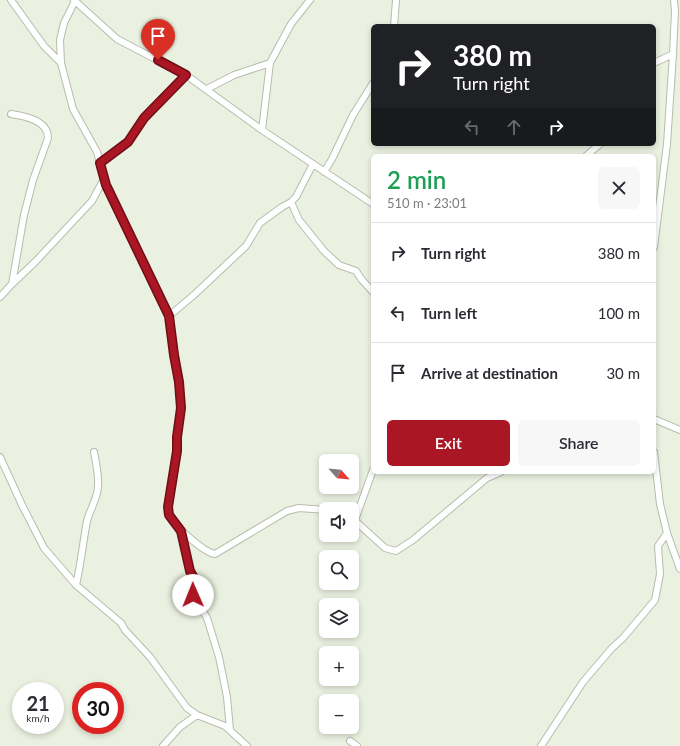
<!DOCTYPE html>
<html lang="en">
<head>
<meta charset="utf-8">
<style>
  :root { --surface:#fff; --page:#f7f7f7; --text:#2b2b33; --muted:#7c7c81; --line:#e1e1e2; --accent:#aa1623 }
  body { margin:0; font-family:Lato,sans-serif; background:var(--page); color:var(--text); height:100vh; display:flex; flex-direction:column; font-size:15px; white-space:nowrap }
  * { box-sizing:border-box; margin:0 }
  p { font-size:13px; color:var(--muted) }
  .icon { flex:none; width:22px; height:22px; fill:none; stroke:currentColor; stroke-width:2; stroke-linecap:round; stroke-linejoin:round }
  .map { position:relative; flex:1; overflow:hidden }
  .details { position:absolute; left:371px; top:154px; width:285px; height:320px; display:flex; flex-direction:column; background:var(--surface); border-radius:6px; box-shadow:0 2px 6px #0003 }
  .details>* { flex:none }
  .hud { position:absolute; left:371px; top:24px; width:285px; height:122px; border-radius:6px; box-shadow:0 2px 6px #0003; background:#202124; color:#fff; overflow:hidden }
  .needle { width:26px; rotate:117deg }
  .fabs { position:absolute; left:319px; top:454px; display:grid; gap:8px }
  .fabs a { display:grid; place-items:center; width:40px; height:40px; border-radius:6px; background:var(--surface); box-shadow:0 2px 6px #0003; font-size:20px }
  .speed { position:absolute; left:12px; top:682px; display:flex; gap:8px; font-size:20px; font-weight:700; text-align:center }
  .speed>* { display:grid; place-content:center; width:52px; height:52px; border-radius:50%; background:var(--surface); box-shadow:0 2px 6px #0003; line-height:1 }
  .speed small { font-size:10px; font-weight:400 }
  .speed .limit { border:6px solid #d22; background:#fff; color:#111 }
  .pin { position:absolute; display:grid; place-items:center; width:34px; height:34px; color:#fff; margin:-41px -17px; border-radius:50% 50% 50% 0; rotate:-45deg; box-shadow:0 0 4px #0007 }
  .pin .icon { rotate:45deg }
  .me { position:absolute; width:44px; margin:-22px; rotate:359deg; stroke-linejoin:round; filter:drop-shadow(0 0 3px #0008) }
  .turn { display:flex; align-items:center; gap:14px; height:84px; padding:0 16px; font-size:18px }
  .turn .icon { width:52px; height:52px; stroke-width:2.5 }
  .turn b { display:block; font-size:28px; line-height:34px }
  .lanes { display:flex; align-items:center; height:38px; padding:0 16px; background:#0003; justify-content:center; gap:20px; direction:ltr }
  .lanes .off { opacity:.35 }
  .round { display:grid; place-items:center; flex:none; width:42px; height:42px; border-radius:6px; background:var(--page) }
  .head { display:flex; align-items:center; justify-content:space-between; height:68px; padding:0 16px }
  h1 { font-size:24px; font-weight:600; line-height:30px; color:#1e9e55 }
  .button { display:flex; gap:8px; margin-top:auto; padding:8px 16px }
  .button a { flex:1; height:46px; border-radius:6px; background:var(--accent); color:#fff; font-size:16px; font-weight:600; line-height:46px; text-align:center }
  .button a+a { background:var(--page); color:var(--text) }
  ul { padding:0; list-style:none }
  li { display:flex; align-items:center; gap:12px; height:60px; padding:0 16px; border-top:1px solid var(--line) }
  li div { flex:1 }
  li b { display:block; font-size:15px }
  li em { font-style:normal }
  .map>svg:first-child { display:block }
</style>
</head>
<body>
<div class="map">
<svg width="680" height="746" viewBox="0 0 680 746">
  <rect width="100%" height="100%" fill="#eaf1e0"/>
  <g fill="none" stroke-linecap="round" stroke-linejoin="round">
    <defs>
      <path id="street" d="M11,0L44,46L61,63L73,109L97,152L106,185L169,316L174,355L179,382L181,408L177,437V451L168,507C168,510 168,514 170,516C176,527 203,552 215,554L287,511L299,508L326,510
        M74,0L117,39L186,75L262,130L373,204
        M394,26L396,0
        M61,63L60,40L64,23L75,1
        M654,63L673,54
        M207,89L234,75L270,63
        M262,130L270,63L291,24L310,0
        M586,156L600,144
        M100,163L128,142L149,112L186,75
        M324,172L332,159L353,115L373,83
        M291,202L299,220L324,251L339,265L356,271L362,280L373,292
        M654,247L667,144L673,54L675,11L674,0
        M12,284L36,261L92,201L104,179
        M0,297L12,284L24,215L33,180L48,138C48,120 24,116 11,114
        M169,316L195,294L246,246L260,223L282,207L291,202L296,197L313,164
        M654,419L680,430
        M654,452L660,504L667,533L680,569
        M0,457L22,505L44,548L76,585L121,623L125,630L150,657L187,708L197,715L225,726L247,746
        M352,518L385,548L396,551L413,540L487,478L501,472
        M355,520L373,470
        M181,531L190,571L195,580L193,595L207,618L219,657L227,697L230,730
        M76,585C81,564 83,542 87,521C90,509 98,498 98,486C99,475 96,463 94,452
        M350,741L357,746
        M163,746L180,727L197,715
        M541,746L583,682L612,648L623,638L655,600L660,574L658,546L667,533"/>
    </defs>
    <!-- street casing -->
    <use href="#street" stroke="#b6bdad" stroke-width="8"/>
    <!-- street -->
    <use href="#street" stroke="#fff" stroke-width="6"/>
  </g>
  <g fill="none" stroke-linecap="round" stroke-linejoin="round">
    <defs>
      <path id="route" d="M158,60L186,75L144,118L128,142L100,163L106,185L169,316L174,355L179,382L181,408L177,437V451L168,507L169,515L181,531L190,571L195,580L193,595"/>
    </defs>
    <!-- route casing -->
    <use href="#route" stroke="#6e0e17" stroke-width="10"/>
    <!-- route -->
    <use href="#route" stroke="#aa1623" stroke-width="7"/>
  </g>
</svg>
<div class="fabs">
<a><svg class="needle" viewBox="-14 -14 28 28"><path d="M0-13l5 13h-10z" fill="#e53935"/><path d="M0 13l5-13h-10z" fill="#7c7c81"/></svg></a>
<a><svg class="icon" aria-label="sound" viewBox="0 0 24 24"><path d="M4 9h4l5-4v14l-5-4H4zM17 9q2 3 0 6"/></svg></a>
<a><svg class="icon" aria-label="search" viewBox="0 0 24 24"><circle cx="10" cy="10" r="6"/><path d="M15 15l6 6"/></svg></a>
<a><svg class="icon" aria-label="layers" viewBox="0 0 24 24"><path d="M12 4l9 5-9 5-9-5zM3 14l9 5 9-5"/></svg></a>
<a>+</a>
<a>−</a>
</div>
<div class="speed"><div>21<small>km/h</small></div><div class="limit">30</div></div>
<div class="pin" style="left:158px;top:60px;background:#d93025"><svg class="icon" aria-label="arrive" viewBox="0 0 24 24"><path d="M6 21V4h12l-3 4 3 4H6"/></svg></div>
<svg class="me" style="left:193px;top:595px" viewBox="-20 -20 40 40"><circle r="19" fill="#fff"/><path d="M0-13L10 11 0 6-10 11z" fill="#aa1623"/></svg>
<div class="hud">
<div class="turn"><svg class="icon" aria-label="right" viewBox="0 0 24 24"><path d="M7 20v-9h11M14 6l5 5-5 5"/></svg><div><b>380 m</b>Turn right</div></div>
<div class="lanes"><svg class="icon off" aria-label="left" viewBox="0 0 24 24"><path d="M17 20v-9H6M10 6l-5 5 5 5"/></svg><svg class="icon off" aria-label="ahead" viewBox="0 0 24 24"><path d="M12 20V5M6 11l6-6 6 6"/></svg><svg class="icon" aria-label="right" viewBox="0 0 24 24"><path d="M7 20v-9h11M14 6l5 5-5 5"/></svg></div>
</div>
<section class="details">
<div class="head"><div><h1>2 min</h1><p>510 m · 23:01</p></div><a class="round"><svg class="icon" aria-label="close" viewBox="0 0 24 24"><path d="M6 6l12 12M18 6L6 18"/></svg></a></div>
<ul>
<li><svg class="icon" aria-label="right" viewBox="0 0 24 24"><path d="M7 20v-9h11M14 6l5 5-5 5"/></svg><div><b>Turn right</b></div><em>380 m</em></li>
<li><svg class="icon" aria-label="left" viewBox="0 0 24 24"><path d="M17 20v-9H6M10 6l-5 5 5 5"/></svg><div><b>Turn left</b></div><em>100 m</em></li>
<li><svg class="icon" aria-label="arrive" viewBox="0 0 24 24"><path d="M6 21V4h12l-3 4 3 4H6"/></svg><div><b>Arrive at destination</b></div><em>30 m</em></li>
</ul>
<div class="button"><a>Exit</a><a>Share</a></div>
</section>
</div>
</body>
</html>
